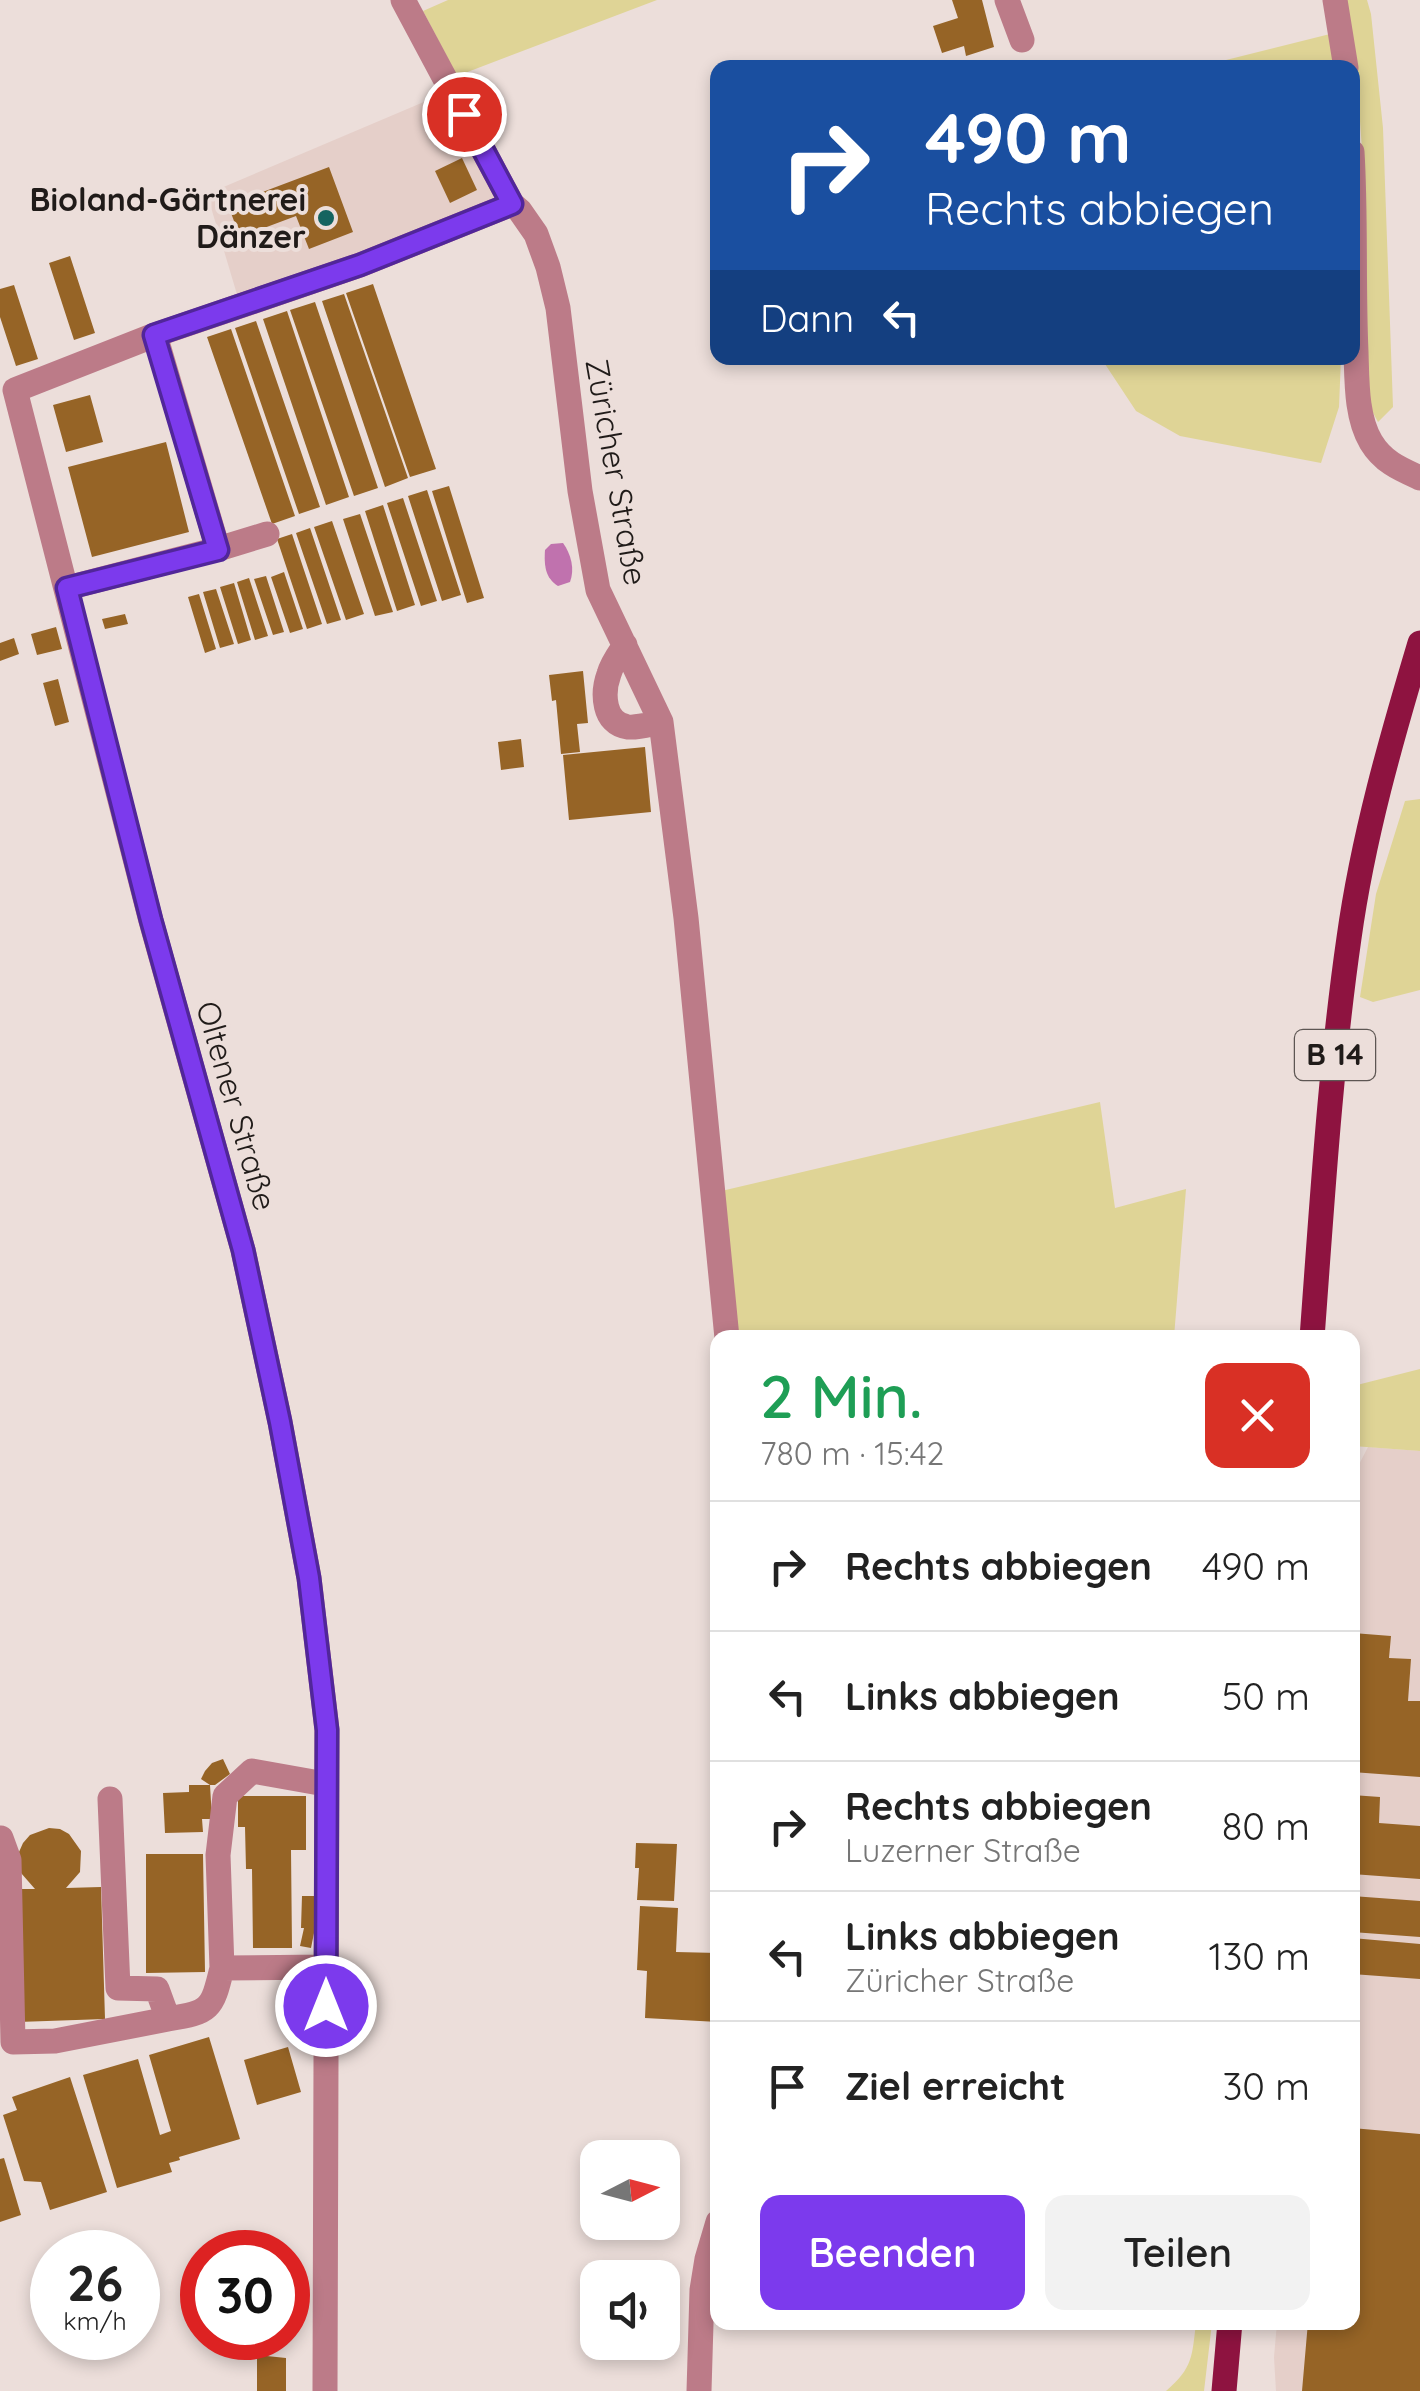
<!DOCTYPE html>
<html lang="de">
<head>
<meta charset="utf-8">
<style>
  :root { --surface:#fff; --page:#f2f2f2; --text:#222; --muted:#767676; --line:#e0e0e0; --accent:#7c3aed }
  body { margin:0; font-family:Quicksand,sans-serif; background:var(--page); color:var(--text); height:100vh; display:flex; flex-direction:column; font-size:38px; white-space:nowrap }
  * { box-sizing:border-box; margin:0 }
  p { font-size:32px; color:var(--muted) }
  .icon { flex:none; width:55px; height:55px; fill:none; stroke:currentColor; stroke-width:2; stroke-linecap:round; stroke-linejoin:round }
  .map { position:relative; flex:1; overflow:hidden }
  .drawer { position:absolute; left:710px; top:1330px; width:650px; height:1000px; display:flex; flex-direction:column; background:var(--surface); border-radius:20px; box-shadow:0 5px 15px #0003 }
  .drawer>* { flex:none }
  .banner { position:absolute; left:710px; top:60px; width:650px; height:305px; border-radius:20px; box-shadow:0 5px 15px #0003; background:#1a4fa0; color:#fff; overflow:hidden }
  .needle { width:65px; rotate:84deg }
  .buttons { position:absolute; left:580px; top:2140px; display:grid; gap:20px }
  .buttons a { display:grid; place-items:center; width:100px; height:100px; border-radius:20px; background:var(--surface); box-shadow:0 5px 15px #0003; font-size:50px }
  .speed { position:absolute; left:30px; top:2230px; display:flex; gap:20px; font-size:50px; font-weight:700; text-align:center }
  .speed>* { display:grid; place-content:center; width:130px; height:130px; border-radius:50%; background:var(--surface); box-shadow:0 5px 15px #0003; line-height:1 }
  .speed small { font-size:25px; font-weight:400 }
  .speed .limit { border:15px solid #d22; background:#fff; color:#111 }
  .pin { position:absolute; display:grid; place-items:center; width:85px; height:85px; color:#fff; margin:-42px; border:5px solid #fff; border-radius:50%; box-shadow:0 2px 10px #0007 }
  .me { position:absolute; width:110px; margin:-55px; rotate:0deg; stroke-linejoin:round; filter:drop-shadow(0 0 8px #0008) }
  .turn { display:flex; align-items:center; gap:35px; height:210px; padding:0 50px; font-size:45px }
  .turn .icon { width:130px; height:130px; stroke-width:2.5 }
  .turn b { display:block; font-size:70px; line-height:85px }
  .then { display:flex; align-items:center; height:95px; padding:0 50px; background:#0003; gap:20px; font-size:38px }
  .round { display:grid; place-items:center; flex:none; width:105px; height:105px; border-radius:20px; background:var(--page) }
  .headline { display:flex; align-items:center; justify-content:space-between; height:170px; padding:0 50px }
  h1 { font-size:60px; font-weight:600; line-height:75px; color:#1e9e55 }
  .cta { display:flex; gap:20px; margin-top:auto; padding:20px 50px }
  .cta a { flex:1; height:115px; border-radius:20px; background:var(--accent); color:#fff; font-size:40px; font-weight:600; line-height:115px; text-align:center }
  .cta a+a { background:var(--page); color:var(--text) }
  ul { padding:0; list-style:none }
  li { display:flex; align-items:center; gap:30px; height:130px; padding:0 50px; border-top:2px solid var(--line) }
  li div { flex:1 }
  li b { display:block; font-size:38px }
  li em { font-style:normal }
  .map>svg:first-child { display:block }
</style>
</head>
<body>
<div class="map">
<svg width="1420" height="2391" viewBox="0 0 1420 2391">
  <rect width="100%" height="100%" fill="#ecdeda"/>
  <!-- built -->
  <path fill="#e5cfc9" d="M445,93L495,199L239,301L207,194Z
    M1368,1447L1420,1451V2391H1276L1274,2357L1277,2323L1352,2322L1353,1476Z"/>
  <!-- green -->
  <path fill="#dfd496" d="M448,0H657L457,76L423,11Z
    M1343,0H1367L1371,14L1383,128L1393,407L1378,422L1372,411L1367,386C1364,258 1370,126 1343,0Z
    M1334,33L1338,68H1194Z
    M1101,358H1341L1339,407L1321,463L1180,436L1136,411Z
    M1420,799V990L1373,1002L1360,997L1376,894L1405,801Z
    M1100,1102L1115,1208L1186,1189L1174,1337H730L717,1192Z
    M1420,1369V1451L1353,1446V1386Z
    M1196,2323H1212L1204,2391H1166C1193,2368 1192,2356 1196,2323Z"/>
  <!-- water -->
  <path fill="#c072ae" d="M563,543C571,554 575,569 570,582L558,586C545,578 544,565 545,550L551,544Z"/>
  <!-- building -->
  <path fill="#966426" d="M952,0H982L994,47L966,56L964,46L942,53L933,26L958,18Z
    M462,158L477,190L450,203L435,171Z
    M329,167L353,232L309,249L296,216L240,237L228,205Z
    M70,256L95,333L74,340L49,263Z
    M373,284L436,469L410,477L346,293Z
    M14,285L38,359L16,366L0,317V289Z
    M344,294L408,478L385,487L322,301Z
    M315,302L378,488L354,496L290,310Z
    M287,311L349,497L326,505L263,319Z
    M256,321L320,507L299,514L235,328Z
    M231,329L295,516L272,524L207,337Z
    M90,395L103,442L66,452L53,405Z
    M166,442L189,532L92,557L68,467Z
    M449,486L484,598L467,603L432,491Z
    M427,490L461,595L442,601L408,496Z
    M403,498L437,601L421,606L387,503Z
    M383,505L415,605L397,611L365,511Z
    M360,514L393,612L375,616L343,519Z
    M332,521L364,614L346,620L314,527Z
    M310,528L341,620L327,624L296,533Z
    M292,534L322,624L307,629L277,539Z
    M284,572L303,629L290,633L271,577Z
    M266,576L284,632L273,635L254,579Z
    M249,578L268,636L255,640L237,582Z
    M234,583L251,640L238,644L220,587Z
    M216,589L234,644L220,648L203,592Z
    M199,594L216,649L205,653L188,597Z
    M125,614L128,624L105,629L102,619Z
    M56,627L62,649L37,655L31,634Z
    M14,638L19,654L0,661V643Z
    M583,671L588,723L577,724L580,752L561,754L556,700L552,701L549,675Z
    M58,679L69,722L55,726L43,683Z
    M521,739L524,767L501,770L498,742Z
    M645,747L651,812L569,820L563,755Z
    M1353,1633L1391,1636L1389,1658L1411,1659L1408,1701H1420V1777L1352,1772Z
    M223,1759L230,1774L215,1785H210L212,1819H202L203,1832L165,1833L163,1793L189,1792V1785H210L201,1779L205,1771L212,1763Z
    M1352,1795L1380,1797L1379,1823L1420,1826V1879L1352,1874Z
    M238,1796H306V1850H291L292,1948H253L252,1869H246L245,1827H238Z
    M49,1828L60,1829L69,1834L81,1851L80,1872L66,1888L101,1887L105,2019L18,2022L13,1889H35L21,1873L19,1852L23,1843L30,1835Z
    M636,1843L677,1844L674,1901L637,1900L639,1868H635Z
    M146,1854H203L205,1972L146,1973Z
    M302,1896H314L315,1928L311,1948L300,1946L304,1928H301Z
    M1352,1896L1420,1901V1937L1352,1932Z
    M640,1906L678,1908L676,1952L718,1953V2022L645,2018L647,1971L637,1970Z
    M1352,1938L1420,1944V1979L1352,1974Z
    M209,2037L240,2139L179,2157L180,2160L169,2163L172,2172L117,2188L83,2075L138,2059L160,2135L171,2131L149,2055Z
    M288,2047L301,2092L257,2105L244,2060Z
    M70,2077L107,2192L50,2210L41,2182L24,2181L3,2115L17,2110L12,2097Z
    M1352,2128L1420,2134V2391H1302L1308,2322H1352Z
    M4,2158L21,2215L0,2222V2159Z
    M257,2355L286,2358V2391H257Z"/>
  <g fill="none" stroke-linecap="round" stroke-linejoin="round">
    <!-- minor -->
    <path stroke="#bc7b88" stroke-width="25" d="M403,0L512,204L520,211L536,234L548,267L558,308L580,491L598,590L661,722L686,918L727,1338
      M1007,0L1022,40
      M1335,0L1346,68
      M1352,152C1356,218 1353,285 1356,352C1357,381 1356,417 1371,442C1383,462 1400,469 1420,478
      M218,549L267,534
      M67,588L218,549L155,335
      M625,645C619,654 612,663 609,674C602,693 603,724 628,727C639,728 650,724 661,722
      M110,1799L118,1988L157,1989L168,2019C210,2012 212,2010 222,1968L326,1967
      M1,1838L9,1860L13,2042L55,2041L168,2019
      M222,1968L218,1855L225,1796L252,1771L325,1784
      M325,2391L327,1730L309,1578L280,1422L243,1250L151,921L15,390L155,335L360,265L512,204
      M699,2391L702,2290L707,2259L718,2222"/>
    <!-- major -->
    <path stroke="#8e1340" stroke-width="25" d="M1312,1338C1322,1204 1330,1070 1349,938C1363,837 1391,740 1420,643
      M1224,2391L1230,2322"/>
  </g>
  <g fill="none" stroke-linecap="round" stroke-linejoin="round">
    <defs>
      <path id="route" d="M326,2006L327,1730L309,1578L280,1422L243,1250L151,920L67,588L218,550L154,335L360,265L512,204L464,114"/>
    </defs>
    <!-- route casing -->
    <use href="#route" stroke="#51269a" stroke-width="25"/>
    <!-- route -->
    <use href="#route" stroke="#7c3aed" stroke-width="18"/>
  </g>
  <!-- markers -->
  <circle fill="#156460" stroke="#ecdeda" stroke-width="4" cx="326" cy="218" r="10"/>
  <g text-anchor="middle" stroke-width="8" stroke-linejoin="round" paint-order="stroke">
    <!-- shield labels -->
    <rect fill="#ecdeda" stroke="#5d5653" stroke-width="2.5" x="1295" y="1030" width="80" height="50" rx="8"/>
    <g font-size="30" font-weight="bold" fill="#201b19">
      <text x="1335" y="1065">B 14</text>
    </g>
    <!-- poi labels -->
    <g font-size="32" font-weight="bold" fill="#201b19" stroke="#ecdeda" text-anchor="end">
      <text x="306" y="211">Bioland-Gärtnerei<tspan x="306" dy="37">Dänzer</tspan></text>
    </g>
    <!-- street labels -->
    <g font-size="32" fill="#201b19" stroke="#ecdeda">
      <text transform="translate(616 472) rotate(80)" y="11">Züricher Straße</text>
      <text transform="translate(236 1106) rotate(74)" y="11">Oltener Straße</text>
    </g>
  </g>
</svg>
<div class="buttons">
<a><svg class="needle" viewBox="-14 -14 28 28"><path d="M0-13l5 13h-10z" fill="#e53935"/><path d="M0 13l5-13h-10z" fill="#767676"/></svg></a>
<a><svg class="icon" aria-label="sound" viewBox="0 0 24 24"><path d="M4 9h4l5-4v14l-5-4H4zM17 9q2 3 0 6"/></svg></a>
</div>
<div class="speed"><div>26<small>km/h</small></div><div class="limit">30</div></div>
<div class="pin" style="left:464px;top:114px;background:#d93025"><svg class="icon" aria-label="arrive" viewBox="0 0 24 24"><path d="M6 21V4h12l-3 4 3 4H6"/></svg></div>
<svg class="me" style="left:326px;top:2006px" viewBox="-20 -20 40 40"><circle r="17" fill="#7c3aed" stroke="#fff" stroke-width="3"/><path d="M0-11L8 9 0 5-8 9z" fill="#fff"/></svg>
<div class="banner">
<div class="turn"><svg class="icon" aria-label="right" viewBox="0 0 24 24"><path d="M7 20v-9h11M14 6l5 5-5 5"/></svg><div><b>490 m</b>Rechts abbiegen</div></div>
<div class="then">Dann<svg class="icon" aria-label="left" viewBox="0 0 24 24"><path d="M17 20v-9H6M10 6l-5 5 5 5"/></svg></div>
</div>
<section class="drawer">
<div class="headline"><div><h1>2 Min.</h1><p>780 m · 15:42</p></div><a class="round" style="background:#d93025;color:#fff"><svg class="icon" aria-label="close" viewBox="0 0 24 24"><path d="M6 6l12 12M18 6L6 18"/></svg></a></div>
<ul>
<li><svg class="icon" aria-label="right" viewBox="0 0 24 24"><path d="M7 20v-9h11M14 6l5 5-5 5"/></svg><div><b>Rechts abbiegen</b></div><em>490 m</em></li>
<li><svg class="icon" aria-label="left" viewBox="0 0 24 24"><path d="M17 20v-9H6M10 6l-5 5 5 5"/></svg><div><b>Links abbiegen</b></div><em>50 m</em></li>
<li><svg class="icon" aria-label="right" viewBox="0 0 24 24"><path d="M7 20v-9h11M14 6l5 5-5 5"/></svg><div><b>Rechts abbiegen</b><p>Luzerner Straße</p></div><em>80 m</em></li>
<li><svg class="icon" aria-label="left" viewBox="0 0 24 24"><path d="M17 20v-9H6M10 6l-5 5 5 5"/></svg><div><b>Links abbiegen</b><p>Züricher Straße</p></div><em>130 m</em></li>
<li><svg class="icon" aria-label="arrive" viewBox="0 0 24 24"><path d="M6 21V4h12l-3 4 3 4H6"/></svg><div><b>Ziel erreicht</b></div><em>30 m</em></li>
</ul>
<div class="cta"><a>Beenden</a><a>Teilen</a></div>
</section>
</div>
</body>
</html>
